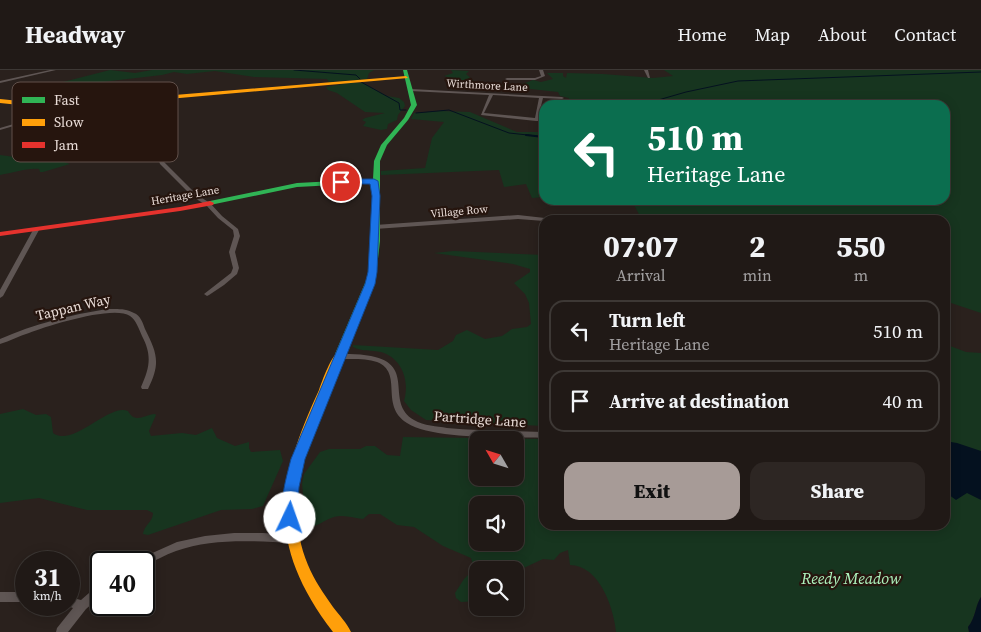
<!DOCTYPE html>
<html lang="en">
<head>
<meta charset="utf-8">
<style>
  :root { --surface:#201916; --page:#2d2623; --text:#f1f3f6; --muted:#a2a0a1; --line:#3d3835; --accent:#a79b97 }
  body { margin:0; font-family:"Source Serif 4",serif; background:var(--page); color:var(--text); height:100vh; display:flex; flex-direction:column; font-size:19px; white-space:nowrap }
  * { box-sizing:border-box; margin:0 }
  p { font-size:16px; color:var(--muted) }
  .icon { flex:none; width:28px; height:28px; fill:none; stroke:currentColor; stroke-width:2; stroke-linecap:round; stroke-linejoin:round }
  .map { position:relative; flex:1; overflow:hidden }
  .panel { position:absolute; left:539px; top:145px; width:411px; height:315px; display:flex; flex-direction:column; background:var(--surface); border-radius:15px; box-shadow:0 2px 12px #0003,0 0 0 1px var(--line) }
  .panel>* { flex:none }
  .guide { position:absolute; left:539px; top:30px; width:411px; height:105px; border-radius:15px; box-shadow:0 2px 12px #0003,0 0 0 1px var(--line); background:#0b6e4f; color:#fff; overflow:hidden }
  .needle { width:32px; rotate:309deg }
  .buttons { position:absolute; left:469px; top:361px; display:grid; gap:10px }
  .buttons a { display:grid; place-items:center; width:55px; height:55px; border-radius:10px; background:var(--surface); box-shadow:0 2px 12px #0003,0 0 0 1px var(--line); font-size:25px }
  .speed { position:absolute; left:15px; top:481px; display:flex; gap:10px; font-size:25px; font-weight:700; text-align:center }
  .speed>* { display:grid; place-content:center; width:65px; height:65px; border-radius:50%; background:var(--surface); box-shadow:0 2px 12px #0003,0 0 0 1px var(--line); line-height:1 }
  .speed small { font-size:12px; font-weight:400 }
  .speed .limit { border:2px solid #111; border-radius:8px; background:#fff; color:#111 }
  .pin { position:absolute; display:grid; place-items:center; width:42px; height:42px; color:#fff; margin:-21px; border:2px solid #fff; border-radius:50%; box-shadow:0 1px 5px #0007 }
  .me { position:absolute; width:55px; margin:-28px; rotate:3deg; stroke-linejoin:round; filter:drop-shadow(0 0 4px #0008) }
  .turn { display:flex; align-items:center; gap:18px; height:105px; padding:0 25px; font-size:22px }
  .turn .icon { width:65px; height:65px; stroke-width:2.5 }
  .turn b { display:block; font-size:35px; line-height:42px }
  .eta { display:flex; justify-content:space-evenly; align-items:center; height:85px; text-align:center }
  .eta b { font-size:30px; font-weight:800; line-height:35px }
  .button { display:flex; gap:10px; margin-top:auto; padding:10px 25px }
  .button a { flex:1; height:58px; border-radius:15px; background:var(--accent); color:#111; font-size:20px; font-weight:800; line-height:58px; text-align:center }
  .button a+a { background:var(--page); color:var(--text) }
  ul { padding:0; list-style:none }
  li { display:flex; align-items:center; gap:15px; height:62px; margin:0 10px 8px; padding:0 15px; border:2px solid var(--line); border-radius:15px }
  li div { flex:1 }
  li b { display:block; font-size:19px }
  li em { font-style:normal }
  header { display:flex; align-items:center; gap:30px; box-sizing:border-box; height:70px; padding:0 25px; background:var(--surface); border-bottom:1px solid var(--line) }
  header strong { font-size:24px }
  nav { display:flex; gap:28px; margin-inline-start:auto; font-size:18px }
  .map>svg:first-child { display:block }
</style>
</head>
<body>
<header>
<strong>Headway</strong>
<nav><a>Home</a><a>Map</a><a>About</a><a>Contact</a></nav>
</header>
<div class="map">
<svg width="981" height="562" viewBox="0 0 981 562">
  <rect width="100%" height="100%" fill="#2a211d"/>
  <!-- green -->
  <path fill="#17351f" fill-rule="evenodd" d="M110,0L135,3L152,0H374L369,3L367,9L329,12L327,9L254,7L215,1L187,4L174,2L162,5L93,13L64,21L57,20L61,17L58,15L59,13Z
    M451,0L469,1L466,4L476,13H454L455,9L444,6L453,3Z
    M664,0H981V243L945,231V150H648L640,146L634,135L614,133L609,130H945V35H569V28L560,26L558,22L495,15H520L533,10L541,12L553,9L547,3H563V6L566,8L567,3L603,4L653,8L673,6Z
    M349,13H363L387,26L399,28L404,32L405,36L398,45L397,50L388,54L387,59L381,60L363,56L366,52L362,50L365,48L385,43L365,42L337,23L328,20L326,17Z
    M441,41L470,42L517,62H544V127L532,128L526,114L504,117L499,100L381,105V101L425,98L432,68L444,52L411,49L414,43Z
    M0,85L15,87L45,85L70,94L43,102H40L39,99C26,98 13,103 0,105Z
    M454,181L544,185V356L426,350L411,340L404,331C410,311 402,288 381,282C372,280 362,282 353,277V275L438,280L453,271L456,265L467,260L485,269L502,266L512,259L527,257L531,254L529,233L525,224L514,213L530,202V199L513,194L434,183Z
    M945,274L966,282L981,283V527C975,536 976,547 968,557L969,562H616C614,538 599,495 570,495L568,480L560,483L554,490L543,489L515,502V500H478L477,531L461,532L456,528L455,523L464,509L474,499L471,488L443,476L414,457L397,455L380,444H369L363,449C353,448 345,444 334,447C324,450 319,456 307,458L306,456L302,414L304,404L320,382L329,379H360L366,376H375L387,385L400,386L403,367L544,369V455H945ZM478,370H515V408H478ZM478,435H515V472H478Z
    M23,339L36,345L46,344L51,347L53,363C73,378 109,333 128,341C135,354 144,345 155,344L156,345L149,361L151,366L182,363L196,365L212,358L217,368L235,376L249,372V378L251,382L280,380L283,391L263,436L252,439L221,440L148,465L143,464C144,455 153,452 153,443L147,440H87L39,428L0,433V344Z"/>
  <!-- water -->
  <path fill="#04111f" d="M945,371L957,373L981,381V430L967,423L956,430L945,422Z
    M981,527V562H969L968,557C976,547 975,536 981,527Z"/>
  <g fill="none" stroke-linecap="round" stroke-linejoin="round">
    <!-- stream-far1 -->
    <path stroke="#04111f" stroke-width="1" d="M294,0L356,5L360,9
      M361,12L399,33L400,40H406
      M641,35L686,22L738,11L981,2
      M416,43L449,40L509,63L537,66"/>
    <!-- stream -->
    <path stroke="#04111f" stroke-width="2" d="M526,65L544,67"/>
    <!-- street -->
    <path fill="#5f5654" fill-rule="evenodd" d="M50,0H56L0,13V11Z
      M539,0H543L545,6L535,10H507L505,9L507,8H535L541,6Z
      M644,0H648L650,8H648Z
      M411,19L562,27L564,28L562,29L543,28L538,48L544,49V51H536L481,45L489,25L410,21ZM493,25L539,28L535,48L484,43Z
      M82,34L85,35L0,60V58Z
      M164,71L167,72L161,86L164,92L197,125L210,133L222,146L238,159L240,166L235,182L239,198L237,204L224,215L209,225L207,226L204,224L231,203L233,198L229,182L234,166L233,160L218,148L206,135L193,127L160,94L157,86Z
      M518,145L545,148L548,150H544V151L518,149L375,159L372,157L375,155Z
      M36,158L39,160L3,226L0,228V220L33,160Z
      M107,239C116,239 126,238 134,243C140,245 143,253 145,259C157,283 161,293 148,319H142L141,317C150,297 152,285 142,266C139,259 136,250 130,246C113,235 48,256 29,263C19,266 10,271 0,274V269C34,254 70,245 107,239Z
      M337,285C347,283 360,284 371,286C417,295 384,332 414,350C424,356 437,356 447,358C479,361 512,361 544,362V368C512,367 433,370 407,353C379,335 404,303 377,292C366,288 351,289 339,289H337L336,287Z
      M234,463H263L292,465L295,466L297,469L295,472L292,473C254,471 212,468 176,481C165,485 154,491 144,496V492H137L139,489L177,472L205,466Z
      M101,515V526L86,539L68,562H56L57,558L73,538L65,535H69V527L81,530L97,516Z
      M0,522H26V532H0Z"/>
    <!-- fast -->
    <path fill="#30b455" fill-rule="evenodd" d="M403,0H407L417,35L408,50L387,75L380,91V171L376,206L345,284L340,287L335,284L368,206L372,171L373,113L297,117L210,135L206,133L210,131L297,113L373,109L374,91L381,75L404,48L411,35Z"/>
    <!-- slow -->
    <path fill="#ff9f0a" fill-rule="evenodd" d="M406,6L408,8L78,37H39L0,33V29L39,33H78Z
      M340,281L345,284C316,348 278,424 308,495C314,510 324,524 333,537C339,545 347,553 351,562H333C267,475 275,415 319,320C322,311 332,283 340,281Z"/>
    <!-- jam -->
    <path fill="#e5322d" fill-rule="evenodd" d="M210,131L214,133L213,135L180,141L0,166V162L180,137Z"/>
  </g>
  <!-- route -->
  <path fill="#1a73e8" stroke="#114b97" d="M374,109L378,111L380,126L377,202L375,214L305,389L299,417L297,448L295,453L290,455L285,453C277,438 287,405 291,389L365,214L368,202L372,126L370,114H341L337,112L341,109Z"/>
  <g text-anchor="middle" stroke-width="4.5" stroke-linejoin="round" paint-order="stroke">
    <!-- far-street labels -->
    <g font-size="11" fill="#eaddd8" stroke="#26150e">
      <text transform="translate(487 15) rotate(3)" y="4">Wirthmore Lane</text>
      <text transform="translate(185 125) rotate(-10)" y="4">Heritage Lane</text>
      <text transform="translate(459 141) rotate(-5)" y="4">Village Row</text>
    </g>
    <!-- street labels -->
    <g font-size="14" fill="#eaddd8" stroke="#26150e">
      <text transform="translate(73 237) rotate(-13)" y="5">Tappan Way</text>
      <text transform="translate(480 349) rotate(4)" y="5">Partridge Lane</text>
    </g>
    <!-- near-park labels -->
    <g font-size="16" font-style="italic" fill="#aef4be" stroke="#26150e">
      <text x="851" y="514">Reedy Meadow</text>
    </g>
  </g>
  <!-- legend -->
  <rect x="12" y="12" width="166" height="80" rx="8" fill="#26150e" stroke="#61514b" stroke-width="1"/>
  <rect x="22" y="27" width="23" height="6" fill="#30b455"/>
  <rect x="22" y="49" width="23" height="7" fill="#ff9f0a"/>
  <rect x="22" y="72" width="23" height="6" fill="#e5322d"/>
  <g font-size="14" fill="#eaddd8">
    <text x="54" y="35">Fast</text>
    <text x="54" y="57">Slow</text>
    <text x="54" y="80">Jam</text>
  </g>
</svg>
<div class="buttons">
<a><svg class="needle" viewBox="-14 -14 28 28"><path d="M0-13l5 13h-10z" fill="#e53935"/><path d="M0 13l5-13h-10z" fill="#a2a0a1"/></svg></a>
<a><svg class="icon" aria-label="sound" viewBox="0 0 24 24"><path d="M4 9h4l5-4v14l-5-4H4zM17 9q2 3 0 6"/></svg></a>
<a><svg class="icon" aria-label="search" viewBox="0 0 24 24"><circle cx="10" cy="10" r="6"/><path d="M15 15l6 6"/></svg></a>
</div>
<div class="speed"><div>31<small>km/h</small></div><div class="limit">40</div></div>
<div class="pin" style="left:341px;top:112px;background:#d93025"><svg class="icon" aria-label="arrive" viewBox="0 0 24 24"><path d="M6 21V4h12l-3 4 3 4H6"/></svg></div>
<svg class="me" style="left:290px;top:448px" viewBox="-20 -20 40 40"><circle r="19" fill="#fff"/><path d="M0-13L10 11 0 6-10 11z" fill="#1a73e8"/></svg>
<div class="guide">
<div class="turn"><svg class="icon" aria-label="left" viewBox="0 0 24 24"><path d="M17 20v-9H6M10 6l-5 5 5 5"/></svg><div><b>510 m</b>Heritage Lane</div></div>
</div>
<section class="panel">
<div class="eta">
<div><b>07:07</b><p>Arrival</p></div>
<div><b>2</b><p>min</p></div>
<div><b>550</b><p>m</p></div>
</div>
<ul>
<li><svg class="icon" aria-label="left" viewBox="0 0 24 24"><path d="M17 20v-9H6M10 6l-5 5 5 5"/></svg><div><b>Turn left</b><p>Heritage Lane</p></div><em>510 m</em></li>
<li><svg class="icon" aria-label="arrive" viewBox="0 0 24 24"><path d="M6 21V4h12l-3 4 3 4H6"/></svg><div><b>Arrive at destination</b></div><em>40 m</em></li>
</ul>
<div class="button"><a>Exit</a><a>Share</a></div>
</section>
</div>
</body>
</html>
